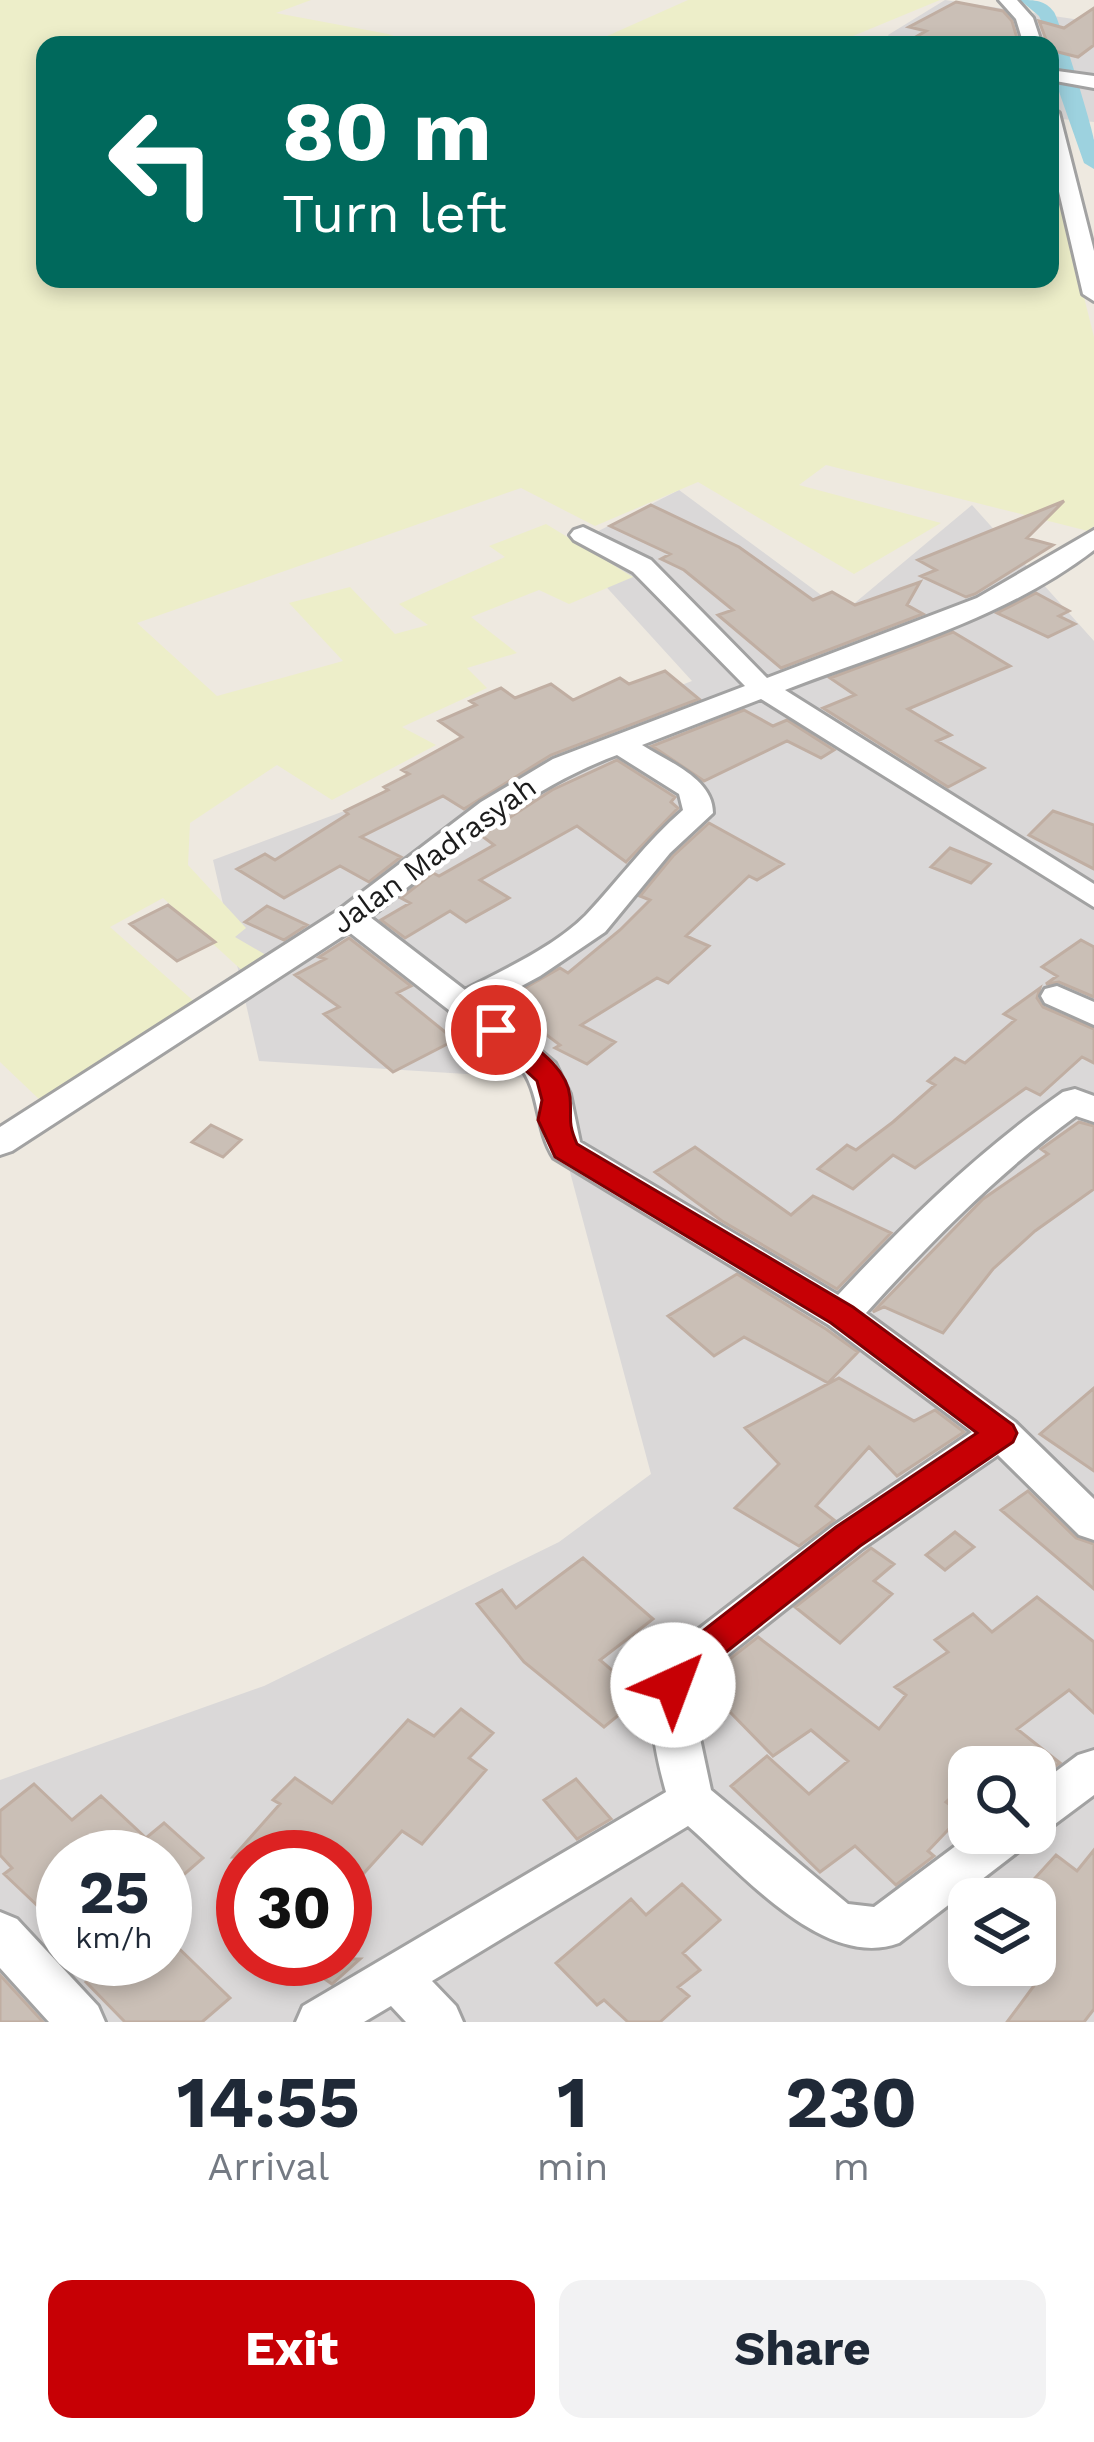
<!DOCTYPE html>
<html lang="en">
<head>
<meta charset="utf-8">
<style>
  :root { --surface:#fff; --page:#f2f2f3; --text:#1f2937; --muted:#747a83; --accent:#c70005 }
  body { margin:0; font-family:"Work Sans",sans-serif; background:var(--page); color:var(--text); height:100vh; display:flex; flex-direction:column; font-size:45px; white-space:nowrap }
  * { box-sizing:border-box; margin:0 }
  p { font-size:39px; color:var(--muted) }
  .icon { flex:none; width:66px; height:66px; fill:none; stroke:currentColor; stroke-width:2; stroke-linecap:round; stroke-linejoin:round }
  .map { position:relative; height:2022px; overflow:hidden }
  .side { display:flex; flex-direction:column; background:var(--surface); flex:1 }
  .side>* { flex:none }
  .top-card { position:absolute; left:36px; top:36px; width:1023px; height:252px; border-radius:24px; box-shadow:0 6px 18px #0003; background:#00695c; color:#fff; overflow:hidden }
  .tools { position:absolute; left:948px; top:1746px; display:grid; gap:24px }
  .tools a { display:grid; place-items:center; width:108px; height:108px; border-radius:24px; background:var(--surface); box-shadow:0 6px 18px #0003; font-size:60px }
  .speed { position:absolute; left:36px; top:1830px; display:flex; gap:24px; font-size:60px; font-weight:700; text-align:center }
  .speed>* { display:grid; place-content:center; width:156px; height:156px; border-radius:50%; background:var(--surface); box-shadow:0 6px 18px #0003; line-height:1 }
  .speed small { font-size:30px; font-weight:400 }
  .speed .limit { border:18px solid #d22; background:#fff; color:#111 }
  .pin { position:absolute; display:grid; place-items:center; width:102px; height:102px; color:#fff; margin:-51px; border:6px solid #fff; border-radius:50%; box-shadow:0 3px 12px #0007 }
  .me { position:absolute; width:132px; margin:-66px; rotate:43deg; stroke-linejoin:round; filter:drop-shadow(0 0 9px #0008) }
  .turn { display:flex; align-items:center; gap:42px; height:252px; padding:0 48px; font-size:54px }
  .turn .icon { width:156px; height:156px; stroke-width:2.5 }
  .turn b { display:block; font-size:84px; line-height:102px }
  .eta { display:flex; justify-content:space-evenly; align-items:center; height:204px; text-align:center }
  .eta b { font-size:72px; font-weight:700; line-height:84px }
  .primary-button { display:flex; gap:24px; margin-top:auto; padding:24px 48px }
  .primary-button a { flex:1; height:138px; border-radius:24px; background:var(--accent); color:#fff; font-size:48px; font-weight:700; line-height:138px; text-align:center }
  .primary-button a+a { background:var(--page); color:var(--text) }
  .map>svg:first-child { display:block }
</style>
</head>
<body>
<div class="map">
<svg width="1094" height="2022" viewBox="0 0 1094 2022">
  <rect width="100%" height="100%" fill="#eee9e0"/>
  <!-- residential -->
  <path fill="#dad8d8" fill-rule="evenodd" d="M945,0L1094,22V122L1050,118V45H893L888,35Z
    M679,490L844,612L972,505L1094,641V2022H0V1780L264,1686L559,1542L651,1474L545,1079L259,1061L213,860L692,681L569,546ZM969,1767H1035V1833H969ZM63,1857H165V1959H63ZM243,1857H345V1959H243ZM969,1899H1035V1965H969Z"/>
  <!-- farmland -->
  <path fill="#edeec9" d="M0,0H311L276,13L388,34L419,45H45V279H1050V161L1094,337V526L1088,531L826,465L799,485L941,523L854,574L698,482L595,526L521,488L137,623L217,696L343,661L289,603L350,587L395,634L428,625L399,604L505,557L489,546L546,524L633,577L569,604L539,590L471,617L517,653L467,668L487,688L402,727L436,745L332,800L277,765L190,823L188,865L246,928L235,937L271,958L248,976L163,898L110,927L197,1004L41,1101L0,1062Z
    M688,0H940L853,36L875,45H587Z"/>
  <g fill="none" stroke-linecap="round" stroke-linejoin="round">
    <!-- canal -->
    <path fill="#9dd2df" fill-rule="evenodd" d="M1020,0C1035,0 1045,0 1054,12C1059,19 1093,129 1094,140C1094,149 1094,160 1094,169L1084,163L1056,83L1046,31L1039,16Z"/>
  </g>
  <!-- building -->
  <path fill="#cabfb6" stroke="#c0aea2" stroke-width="3" d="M956,2L1003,11L1012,21L1019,45H902L926,31L909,27Z
    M1094,8V45L1078,57L1050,50L1039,21L1064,28Z
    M1064,501L1027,538L1053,545L975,594L966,597L921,576L936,570L918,560Z
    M651,505L739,547L813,600L832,592L855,605L920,582L907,605L923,614L781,668L718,615L733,610L684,570L661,559L670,554L610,526Z
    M1036,593L1069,611L1059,616L1075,624L1048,637L997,613Z
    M953,632L1010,666L908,709L951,735L937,741L984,768L948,787L823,708L855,695L830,678Z
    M665,671L699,699L551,755L464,809L443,796L361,837L401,857L369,882L340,866L284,898L237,869L265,854L275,860L348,814L345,811L388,790L384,787L409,774L402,770L462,737L439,721L476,705L470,701L501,688L515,698L551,684L573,700L620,678L629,684Z
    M744,710L773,726L787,720L834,750L821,758L787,741L704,781L652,746Z
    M617,760L675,797L671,802L678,808L626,862L577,826L480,880L509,898L466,922L450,911L405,938L381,920L410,903L401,898L433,873L439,876L494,845L482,836L490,830L552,790Z
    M1053,811L1094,825V869L1029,835Z
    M709,823L783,864L757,880L749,876L686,936L709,946L668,983L657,978L581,1025L615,1042L587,1064L555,1048L560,1045L502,1001L560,968L568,973L620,930L650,900L640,896L673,856Z
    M950,848L990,864L971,883L931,867Z
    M168,905L215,942L177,961L130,924Z
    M267,906L307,925L284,940L245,922Z
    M349,938L411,986L397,993L455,1040L393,1072L324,1014L339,1007L295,975L325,959L319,957Z
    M1081,940L1094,947V997L1059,982L1046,984L1057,976L1042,967Z
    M1040,988L1037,998L1043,1007L1094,1029V1063L1082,1057L1040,1095L1026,1088L915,1168L893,1155L853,1189L818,1169L847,1145L856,1150L893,1122L935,1085L928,1081L955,1058L965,1063L1015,1020L1004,1014Z
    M1079,1122L1094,1126V1189L1035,1231L993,1269L943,1333L884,1307L873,1312L983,1199L1048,1154L1041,1149Z
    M211,1125L241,1140L223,1157L192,1142Z
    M695,1147L791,1215L813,1196L891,1233L837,1289L722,1221L655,1172Z
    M737,1274L826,1329L858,1352L828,1383L744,1337L714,1356L668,1316Z
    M839,1378L914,1421L935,1410L964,1432L897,1476L869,1447L816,1506L834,1520L799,1546L735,1508L779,1464L745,1428Z
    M1094,1388V1471L1040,1434Z
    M1028,1491L1076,1538L1094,1544V1589L1001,1510Z
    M955,1532L974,1547L945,1570L926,1555Z
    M871,1548L894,1564L874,1581L892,1594L840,1643L795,1607Z
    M583,1558L653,1619L600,1660L642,1696L604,1727L524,1662L477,1604L502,1590L516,1608Z
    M1037,1597L1094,1642V1713L1069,1690L1017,1729L1060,1763L1054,1767H969V1780L946,1802L963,1814L928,1851L934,1856L896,1885L855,1846L820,1872L731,1786L767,1756L809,1794L848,1761L811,1730L773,1756L724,1706L721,1709L703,1695L705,1678L758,1637L879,1729L906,1695L895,1687L948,1652L935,1640L973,1614L992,1632Z
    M461,1709L493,1733L469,1758L486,1770L422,1844L402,1831L345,1894V1857H233L280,1804L273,1800L295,1778L332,1803L408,1720L434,1736Z
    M576,1779L611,1819L577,1839L544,1800Z
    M34,1784L72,1820L101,1796L146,1838L164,1823L203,1858L165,1891V1857H63V1892L42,1910L4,1874L12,1868L0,1855V1811Z
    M1094,1850V2009L1084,2022H1007L1036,1983L1010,1965H1035V1899H1016L1056,1855L1077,1871Z
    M682,1884L720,1920L683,1953L700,1970L678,1987L689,1996L660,2022H628L604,2000L597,2005L556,1963L631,1899L646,1915Z
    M165,1935L230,1998L202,2022H125L86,1982L114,1959H165Z
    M296,1959H360L332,1984Z
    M0,1975L43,2022H0Z"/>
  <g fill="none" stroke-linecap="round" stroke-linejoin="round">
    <defs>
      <path id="street" d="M999,0H1017L1033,18L1042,45H1024L1016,19Z
        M1050,70L1094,76V88L1050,80Z
        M1050,107L1059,113L1094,251V301L1083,294L1050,153Z
        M583,527L651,560L767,678L977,598L1094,530V550C1005,619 889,650 785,690L1094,884V907L761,699L642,745C668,762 713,778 713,813L670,853L605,932L540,976L486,1005L555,1063L570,1094L580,1142L838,1295C908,1220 979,1151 1063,1092L1075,1089L1094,1096V1122L1076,1116C998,1173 931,1241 866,1313L1015,1422L1094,1499V1540L1079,1535L998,1455L863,1548L701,1676L695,1715L711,1790L848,1904L874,1907L973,1833H1031L1024,1847L899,1943C824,1971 741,1872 688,1826L432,1981L456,2006L463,2022H406L391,2006L364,2022H296L303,2006L666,1792C652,1741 644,1701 669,1652L833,1526L972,1432L829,1325L554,1158C534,1127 542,1092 518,1064L349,932L12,1151L0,1155V1127L339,910L481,802L553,759L745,686L633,572L574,540L570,535L574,530ZM617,755L679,794L683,810C646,842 619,880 586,915C554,947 505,969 465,990L370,917C448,856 523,790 617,755Z
        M1057,986L1094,1002V1025L1045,1003L1041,996L1045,989Z
        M1094,1750V1795L1051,1827L1035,1833V1787L1078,1755Z
        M0,1912L17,1919L98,2006L105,2022H49L0,1968Z"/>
    </defs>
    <!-- street casing -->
    <use href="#street" stroke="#a2a2a2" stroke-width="6"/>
    <!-- street -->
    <use href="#street" fill="#fff" fill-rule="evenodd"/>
  </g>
  <!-- route -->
  <path fill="#c70005" stroke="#810003" stroke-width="3" d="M496,1021L506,1024C528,1043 567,1065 570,1097C572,1119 567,1121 577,1144L853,1307L1013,1425L1017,1433L1013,1442L860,1546L697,1675L686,1696L673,1700L660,1696L655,1685L672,1655L836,1527L977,1433L831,1323L555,1157L538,1120L542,1100L537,1081L482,1030Z"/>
  <g text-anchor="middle" stroke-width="9" stroke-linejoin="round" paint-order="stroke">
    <!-- street labels -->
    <g font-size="30" fill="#1b1b1b" stroke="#fff">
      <text transform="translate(434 855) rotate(-36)" y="10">Jalan Madrasyah</text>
    </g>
  </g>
</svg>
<div class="tools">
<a><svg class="icon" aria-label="search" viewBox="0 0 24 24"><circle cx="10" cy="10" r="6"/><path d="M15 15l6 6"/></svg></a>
<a><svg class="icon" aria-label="layers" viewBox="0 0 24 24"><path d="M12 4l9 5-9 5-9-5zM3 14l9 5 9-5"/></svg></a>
</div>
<div class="speed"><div>25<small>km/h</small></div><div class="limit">30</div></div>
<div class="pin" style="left:496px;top:1030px;background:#d93025"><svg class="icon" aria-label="arrive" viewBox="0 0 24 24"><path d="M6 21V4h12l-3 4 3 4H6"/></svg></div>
<svg class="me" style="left:673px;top:1685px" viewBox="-20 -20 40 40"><circle r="19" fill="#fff"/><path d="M0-13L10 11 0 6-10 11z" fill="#c70005"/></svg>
<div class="top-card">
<div class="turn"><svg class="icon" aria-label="left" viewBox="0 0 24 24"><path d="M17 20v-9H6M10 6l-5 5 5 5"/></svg><div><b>80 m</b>Turn left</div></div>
</div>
</div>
<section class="side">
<div class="eta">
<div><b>14:55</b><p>Arrival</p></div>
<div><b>1</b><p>min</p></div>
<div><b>230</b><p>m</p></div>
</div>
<div class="primary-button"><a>Exit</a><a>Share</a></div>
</section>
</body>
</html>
